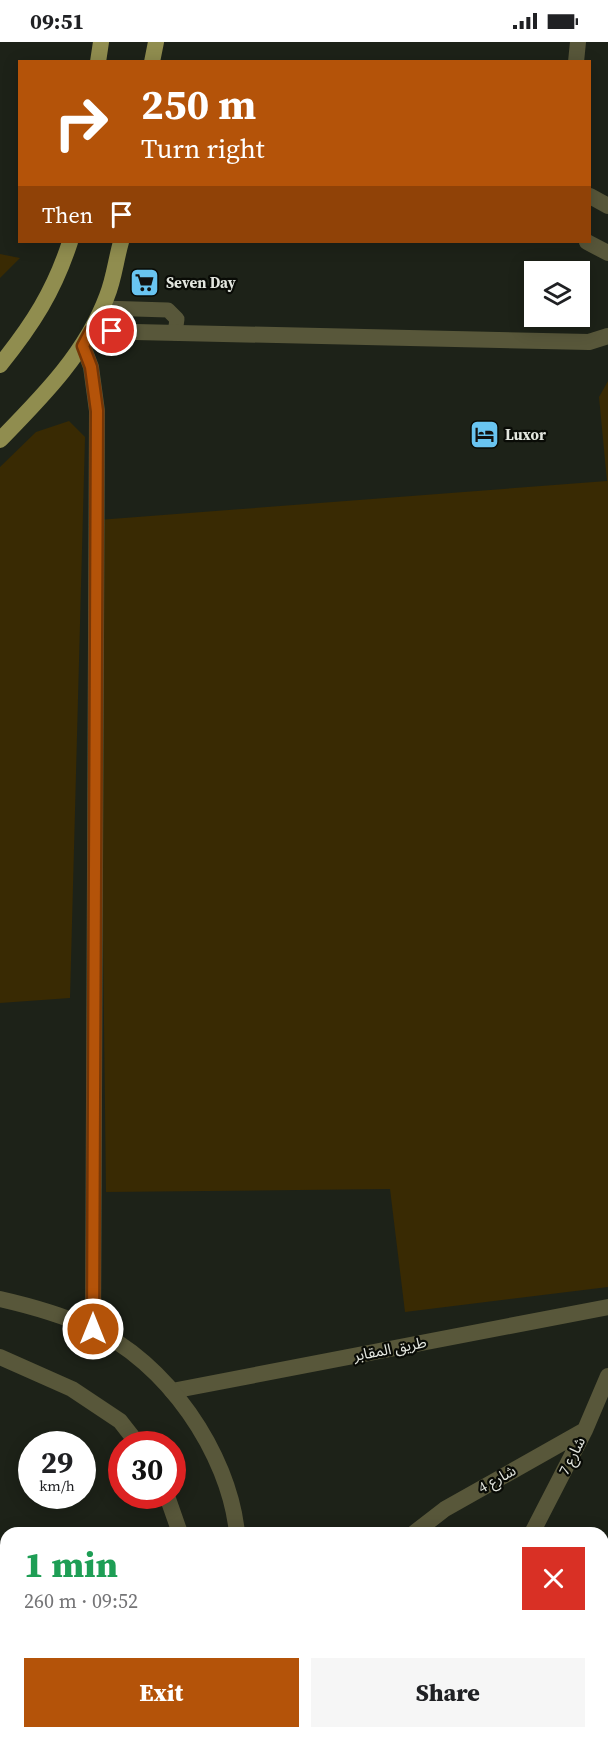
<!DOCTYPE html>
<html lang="en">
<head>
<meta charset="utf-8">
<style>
  :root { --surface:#fff; --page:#f6f6f6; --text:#202124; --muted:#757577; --accent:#b45309 }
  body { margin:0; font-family:"Source Serif 4","Noto Sans Arabic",serif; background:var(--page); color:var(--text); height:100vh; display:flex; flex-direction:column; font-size:22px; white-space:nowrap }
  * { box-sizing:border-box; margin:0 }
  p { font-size:20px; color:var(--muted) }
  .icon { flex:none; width:33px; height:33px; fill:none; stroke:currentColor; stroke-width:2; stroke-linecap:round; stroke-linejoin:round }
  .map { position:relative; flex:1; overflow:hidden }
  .details { position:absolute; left:0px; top:1485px; width:609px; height:212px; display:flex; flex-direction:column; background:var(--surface); border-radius:18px 18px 0 0; box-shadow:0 3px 15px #0003 }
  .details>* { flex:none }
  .top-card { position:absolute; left:18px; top:18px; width:573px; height:183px; border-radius:0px; box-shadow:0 3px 15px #0003; background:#b45309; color:#fff; overflow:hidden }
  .fabs { position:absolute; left:524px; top:219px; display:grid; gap:12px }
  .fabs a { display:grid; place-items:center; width:66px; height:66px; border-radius:0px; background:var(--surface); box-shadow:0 3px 15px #0003; font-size:30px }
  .speed { position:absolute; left:18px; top:1389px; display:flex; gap:12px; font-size:30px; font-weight:700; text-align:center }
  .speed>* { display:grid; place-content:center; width:78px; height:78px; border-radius:50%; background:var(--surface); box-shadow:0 3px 15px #0003; line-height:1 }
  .speed small { font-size:15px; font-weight:400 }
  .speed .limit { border:9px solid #d22; background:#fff; color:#111 }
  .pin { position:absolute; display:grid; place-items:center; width:51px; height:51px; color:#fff; margin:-26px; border:3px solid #fff; border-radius:50%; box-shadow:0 2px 6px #0007 }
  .me { position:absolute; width:66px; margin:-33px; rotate:0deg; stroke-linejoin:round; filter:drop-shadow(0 0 4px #0008) }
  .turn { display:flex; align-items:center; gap:21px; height:126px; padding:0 24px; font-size:27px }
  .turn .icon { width:78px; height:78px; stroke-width:2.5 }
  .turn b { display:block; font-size:42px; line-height:51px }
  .then { display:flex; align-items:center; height:57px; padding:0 24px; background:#0003; gap:12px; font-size:22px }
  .round { display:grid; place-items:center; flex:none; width:63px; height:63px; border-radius:0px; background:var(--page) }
  .headline { display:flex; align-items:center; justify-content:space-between; height:102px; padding:0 24px }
  h1 { font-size:36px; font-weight:800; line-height:45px; color:#1e9e55 }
  .primary-button { display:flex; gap:12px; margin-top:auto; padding:12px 24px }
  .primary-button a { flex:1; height:69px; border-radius:0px; background:var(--accent); color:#fff; font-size:24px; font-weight:800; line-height:69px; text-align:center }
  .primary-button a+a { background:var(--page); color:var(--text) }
  .status { display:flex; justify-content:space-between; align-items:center; height:42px; padding:0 30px; background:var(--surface); direction:ltr }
  .status svg { height:16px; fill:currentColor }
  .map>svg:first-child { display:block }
</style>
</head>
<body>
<div class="status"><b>09:51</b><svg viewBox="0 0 49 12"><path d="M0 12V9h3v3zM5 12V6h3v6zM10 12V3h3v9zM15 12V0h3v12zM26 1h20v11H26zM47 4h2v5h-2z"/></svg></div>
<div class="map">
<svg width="608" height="1696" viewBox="0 0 608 1696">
  <rect width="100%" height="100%" fill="#1d2218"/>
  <!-- green -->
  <path fill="#392a03" d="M0,212L20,216L0,236Z
    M608,339V1245L405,1270L390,1147L106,1150L98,478L607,439L599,355Z
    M69,379L85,395L70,956L0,961V425L36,390Z"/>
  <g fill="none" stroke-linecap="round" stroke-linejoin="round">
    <!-- service -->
    <path stroke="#58573a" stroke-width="15" d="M102,266L168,268L177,277L175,291"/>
    <!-- minor -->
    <path stroke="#58573a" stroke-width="16" d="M576,20L578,0
      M91,289L589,300L608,294
      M83,304L91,325L97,369L93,1287
      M172,1349L608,1265
      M414,1491L445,1467L585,1388
      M532,1491L585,1388L608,1334
      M0,1631L6,1632
      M0,1664L6,1647
      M439,1690L451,1696
      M424,1696L425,1690
      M583,1696L584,1690"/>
    <!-- tertiary -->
    <path stroke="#58573a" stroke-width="16" d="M590,154L608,164
      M587,200L608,211
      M0,1257C31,1264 62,1273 91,1286C166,1319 229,1411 237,1491
      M0,1315L72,1347L120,1379L138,1402
      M167,1454L180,1491
      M125,1696L128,1690
      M195,1696L197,1690"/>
    <!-- primary -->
    <path stroke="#908d4f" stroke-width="16" d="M98,20L101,0
      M152,20L156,0
      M0,323C33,282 54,249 70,200
      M0,398C42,355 86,311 107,254C114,237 116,217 121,200"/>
  </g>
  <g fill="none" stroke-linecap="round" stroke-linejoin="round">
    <defs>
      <path id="route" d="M93,1287L97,369L91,325L83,304L91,289H112"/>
    </defs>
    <!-- route casing -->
    <use href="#route" stroke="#753606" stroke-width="15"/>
    <!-- route -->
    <use href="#route" stroke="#b45309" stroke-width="10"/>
  </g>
  <!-- icons -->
  <defs>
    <symbol id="supermarket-square" viewBox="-11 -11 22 22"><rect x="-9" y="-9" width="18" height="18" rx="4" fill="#69c4f1" stroke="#090b06"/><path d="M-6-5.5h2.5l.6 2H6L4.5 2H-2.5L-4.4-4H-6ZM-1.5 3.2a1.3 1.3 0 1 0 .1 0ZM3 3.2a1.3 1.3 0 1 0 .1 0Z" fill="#111"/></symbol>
    <symbol id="hotel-square" viewBox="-11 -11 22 22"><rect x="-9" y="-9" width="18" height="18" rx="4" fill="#69c4f1" stroke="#090b06"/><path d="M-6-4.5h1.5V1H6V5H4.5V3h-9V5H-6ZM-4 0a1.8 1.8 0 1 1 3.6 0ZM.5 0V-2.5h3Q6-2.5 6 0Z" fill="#111"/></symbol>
  </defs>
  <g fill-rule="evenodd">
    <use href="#supermarket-square" x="128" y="224" width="33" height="33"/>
    <use href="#hotel-square" x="468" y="376" width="33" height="33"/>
  </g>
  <g text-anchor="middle" stroke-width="4.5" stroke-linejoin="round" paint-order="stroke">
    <!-- poi labels -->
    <g font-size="15" font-weight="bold" fill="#e3e6df" stroke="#090b06" text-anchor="start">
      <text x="166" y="246">Seven Day</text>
      <text x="505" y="398">Luxor</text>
    </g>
    <!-- street labels -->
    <g font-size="15" fill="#e3e6df" stroke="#090b06">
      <text transform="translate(390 1307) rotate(-11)" y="5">طريق المقابر</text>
      <text transform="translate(572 1414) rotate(-63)" y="5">شارع 7</text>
      <text transform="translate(497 1437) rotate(-29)" y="5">شارع 4</text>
    </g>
  </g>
</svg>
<div class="fabs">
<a><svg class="icon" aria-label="layers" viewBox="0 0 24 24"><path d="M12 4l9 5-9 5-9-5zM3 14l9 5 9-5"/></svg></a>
</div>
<div class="speed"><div>29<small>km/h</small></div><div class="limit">30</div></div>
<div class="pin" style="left:112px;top:289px;background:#d93025"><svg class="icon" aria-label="arrive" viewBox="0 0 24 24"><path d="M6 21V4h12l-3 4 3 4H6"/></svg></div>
<svg class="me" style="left:93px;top:1287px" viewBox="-20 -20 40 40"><circle r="17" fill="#b45309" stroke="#fff" stroke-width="3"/><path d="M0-11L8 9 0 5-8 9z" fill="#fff"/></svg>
<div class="top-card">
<div class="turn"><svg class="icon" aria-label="right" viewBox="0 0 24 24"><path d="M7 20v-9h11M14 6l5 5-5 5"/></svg><div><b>250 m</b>Turn right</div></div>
<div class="then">Then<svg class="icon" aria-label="arrive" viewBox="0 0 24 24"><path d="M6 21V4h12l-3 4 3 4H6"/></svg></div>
</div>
<section class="details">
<div class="headline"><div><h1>1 min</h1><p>260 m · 09:52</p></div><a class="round" style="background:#d93025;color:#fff"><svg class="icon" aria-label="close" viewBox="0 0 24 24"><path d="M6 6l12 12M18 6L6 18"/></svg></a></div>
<div class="primary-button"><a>Exit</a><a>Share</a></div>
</section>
</div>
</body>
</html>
